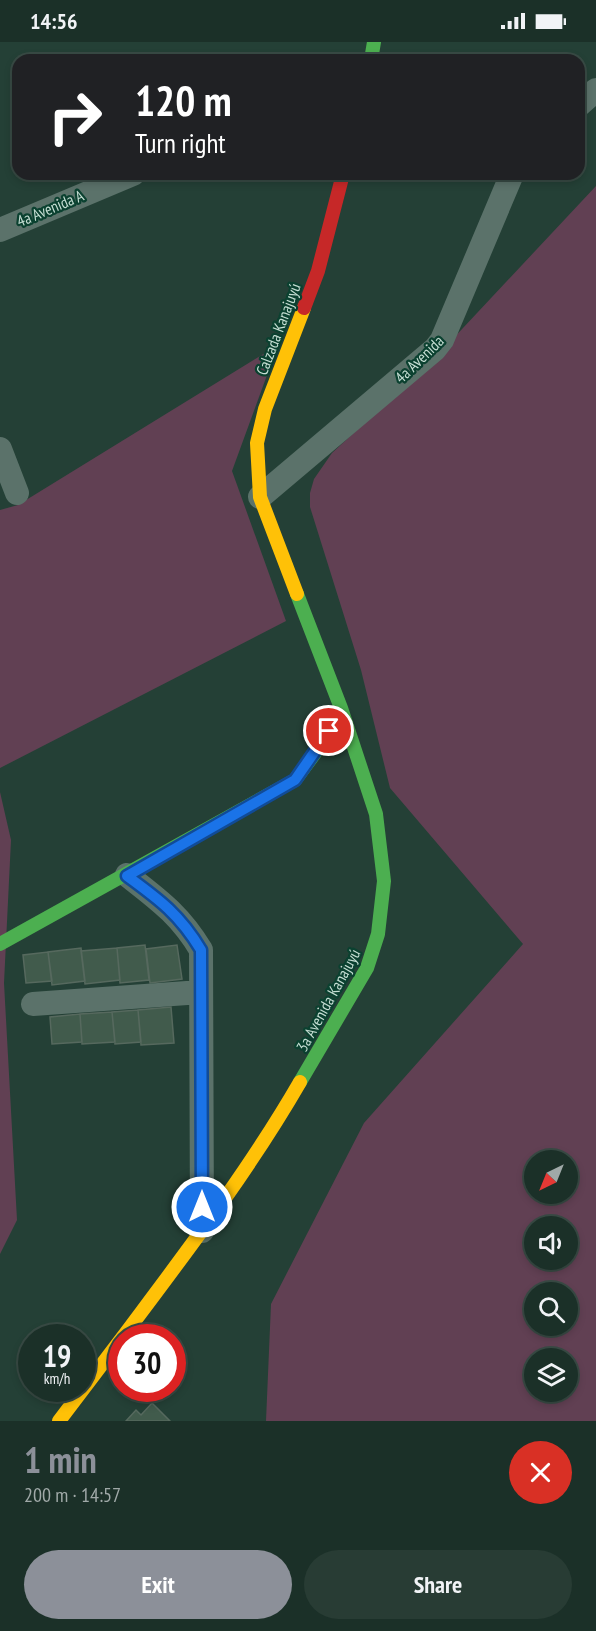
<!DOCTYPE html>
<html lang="en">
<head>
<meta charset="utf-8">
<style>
  :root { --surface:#1b3028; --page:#283c34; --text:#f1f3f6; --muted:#a0a9a8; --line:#394b45; --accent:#8c9099 }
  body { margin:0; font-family:"PT Sans Narrow",sans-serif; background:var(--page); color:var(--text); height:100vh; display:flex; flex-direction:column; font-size:22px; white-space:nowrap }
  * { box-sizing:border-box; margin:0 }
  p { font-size:20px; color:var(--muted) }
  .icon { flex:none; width:33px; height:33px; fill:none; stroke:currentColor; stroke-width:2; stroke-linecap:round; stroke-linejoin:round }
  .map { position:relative; height:1379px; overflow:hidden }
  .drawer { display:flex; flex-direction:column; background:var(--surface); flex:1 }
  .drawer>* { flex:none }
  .hud { position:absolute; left:12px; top:12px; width:573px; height:126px; border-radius:18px; box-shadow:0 3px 9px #0003,0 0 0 2px var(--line); background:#202124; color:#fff; overflow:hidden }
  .needle { width:39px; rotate:223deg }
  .buttons { position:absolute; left:524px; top:1108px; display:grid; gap:12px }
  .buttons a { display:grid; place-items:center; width:54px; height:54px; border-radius:50%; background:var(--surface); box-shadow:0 3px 9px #0003,0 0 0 2px var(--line); font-size:30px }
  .speed { position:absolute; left:18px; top:1282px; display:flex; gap:12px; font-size:30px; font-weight:700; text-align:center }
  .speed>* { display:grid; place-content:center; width:78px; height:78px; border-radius:50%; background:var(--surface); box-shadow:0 3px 9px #0003,0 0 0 2px var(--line); line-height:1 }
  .speed small { font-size:15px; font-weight:400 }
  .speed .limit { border:9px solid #d22; background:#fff; color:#111 }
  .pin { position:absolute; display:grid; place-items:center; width:51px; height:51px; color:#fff; margin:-26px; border:3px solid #fff; border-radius:50%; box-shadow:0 2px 6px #0007 }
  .me { position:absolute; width:66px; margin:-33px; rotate:0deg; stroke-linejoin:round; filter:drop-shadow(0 0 4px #0008) }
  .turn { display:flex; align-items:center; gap:21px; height:126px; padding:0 24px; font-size:27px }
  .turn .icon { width:78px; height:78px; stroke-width:2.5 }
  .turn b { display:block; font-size:42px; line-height:51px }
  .round { display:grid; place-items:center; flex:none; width:63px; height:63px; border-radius:32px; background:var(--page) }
  .overview { display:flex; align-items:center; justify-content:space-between; height:102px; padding:0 24px }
  h1 { font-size:36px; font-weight:700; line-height:45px; color:var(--accent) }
  .cta { display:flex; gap:12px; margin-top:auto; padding:12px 24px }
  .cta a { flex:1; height:69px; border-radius:36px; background:var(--accent); color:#fff; font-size:24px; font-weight:700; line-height:69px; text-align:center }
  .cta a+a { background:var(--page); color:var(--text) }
  .status { display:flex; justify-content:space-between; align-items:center; height:42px; padding:0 30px; background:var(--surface); direction:ltr }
  .status svg { height:16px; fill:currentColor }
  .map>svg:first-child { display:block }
</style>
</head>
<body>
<div class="status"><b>14:56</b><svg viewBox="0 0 49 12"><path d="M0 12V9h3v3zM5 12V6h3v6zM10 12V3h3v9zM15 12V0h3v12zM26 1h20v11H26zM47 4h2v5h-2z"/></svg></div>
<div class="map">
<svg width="596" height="1379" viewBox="0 0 596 1379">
  <rect width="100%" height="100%" fill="#244036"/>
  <!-- green -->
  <path fill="#614053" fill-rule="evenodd" d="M596,144V1379H266L271,1262L364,1081L523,902L390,746L361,628L310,465V451L314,437L332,411L434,317ZM534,1119H567V1152H534ZM534,1185H567V1218H534ZM534,1251H567V1284H534ZM534,1317H567V1350H534Z
    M278,303L232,429L286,579L0,726V468L18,463Z
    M0,750L11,798L4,941L17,1178L0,1212Z"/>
  <!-- building -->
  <path fill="#415b4c" stroke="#56695e" stroke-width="1.5" d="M145,903L149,938L120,941L117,906Z
    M177,903L182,937L150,941L146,907Z
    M81,906L85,939L52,943L48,910Z
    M117,906L120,938L85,942L81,909Z
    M48,910L52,939L26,941L23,913Z
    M171,965L174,1001L141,1003L138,968Z
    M138,968L141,1000L115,1002L112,970Z
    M112,970L115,1000L82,1002L80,972Z
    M80,972L82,1000L52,1002L50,975Z
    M152,1361L170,1379H126L136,1368L141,1373Z"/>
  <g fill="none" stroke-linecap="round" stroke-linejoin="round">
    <!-- street -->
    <path stroke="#5b726a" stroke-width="24" d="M579,63L596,48
      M0,188L133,132
      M0,407L17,451
      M260,455L435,307L442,298L512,132
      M127,833C159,858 180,873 201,908L202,1189
      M33,962L201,950"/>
    <!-- fast -->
    <path stroke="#4caf50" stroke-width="14" d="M371,18L374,0
      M297,552L341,666L376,772L384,839L378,892L367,926L300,1040
      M0,902L295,738L315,711L341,666"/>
    <!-- slow -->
    <path stroke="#ffc107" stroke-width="14" d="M297,552L260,455L257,401L265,367L304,266
      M122,1296C184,1213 248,1130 300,1040
      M59,1379L122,1296"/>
    <!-- jam -->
    <path stroke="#c62828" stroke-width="14" d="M304,266L318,229L343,132"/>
  </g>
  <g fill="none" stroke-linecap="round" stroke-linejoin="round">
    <defs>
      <path id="route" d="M202,1165L201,908C180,873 160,858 127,834L295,738L329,689"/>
    </defs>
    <!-- route casing -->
    <use href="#route" stroke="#114b97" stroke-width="15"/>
    <!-- route -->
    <use href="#route" stroke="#1a73e8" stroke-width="10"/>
  </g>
  <g text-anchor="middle" stroke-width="4.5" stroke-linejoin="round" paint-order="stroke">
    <!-- street labels -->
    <g font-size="16" fill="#c5ded3" stroke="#0b4130">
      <text transform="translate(50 166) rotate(-23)" y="6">4a Avenida A</text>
      <text transform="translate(278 287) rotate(-69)" y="6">Calzada Kanajuyú</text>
      <text transform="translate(419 317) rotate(-44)" y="6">4a Avenida</text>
      <text transform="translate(328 958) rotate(-61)" y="6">3a Avenida Kanajuyú</text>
    </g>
  </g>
</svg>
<div class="buttons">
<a><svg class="needle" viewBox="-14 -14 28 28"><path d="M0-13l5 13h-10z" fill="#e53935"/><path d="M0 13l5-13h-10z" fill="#a0a9a8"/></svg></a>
<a><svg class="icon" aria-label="sound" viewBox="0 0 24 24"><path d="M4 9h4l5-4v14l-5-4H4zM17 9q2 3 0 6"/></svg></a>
<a><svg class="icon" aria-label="search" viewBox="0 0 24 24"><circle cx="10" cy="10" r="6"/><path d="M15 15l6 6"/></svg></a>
<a><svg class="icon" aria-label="layers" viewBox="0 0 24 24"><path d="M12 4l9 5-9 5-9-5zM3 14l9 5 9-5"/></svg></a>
</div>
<div class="speed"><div>19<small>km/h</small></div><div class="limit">30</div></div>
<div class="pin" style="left:329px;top:689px;background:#d93025"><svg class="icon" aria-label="arrive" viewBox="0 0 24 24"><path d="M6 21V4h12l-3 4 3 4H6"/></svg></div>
<svg class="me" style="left:202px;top:1165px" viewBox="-20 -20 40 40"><circle r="17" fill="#1a73e8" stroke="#fff" stroke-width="3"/><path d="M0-11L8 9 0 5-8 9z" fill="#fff"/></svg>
<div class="hud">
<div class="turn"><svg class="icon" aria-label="right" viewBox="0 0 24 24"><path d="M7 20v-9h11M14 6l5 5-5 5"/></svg><div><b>120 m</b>Turn right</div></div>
</div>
</div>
<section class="drawer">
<div class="overview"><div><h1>1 min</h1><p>200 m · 14:57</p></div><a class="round" style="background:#d93025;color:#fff"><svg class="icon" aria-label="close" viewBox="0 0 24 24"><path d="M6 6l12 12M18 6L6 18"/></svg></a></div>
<div class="cta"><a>Exit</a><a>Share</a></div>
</section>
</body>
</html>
